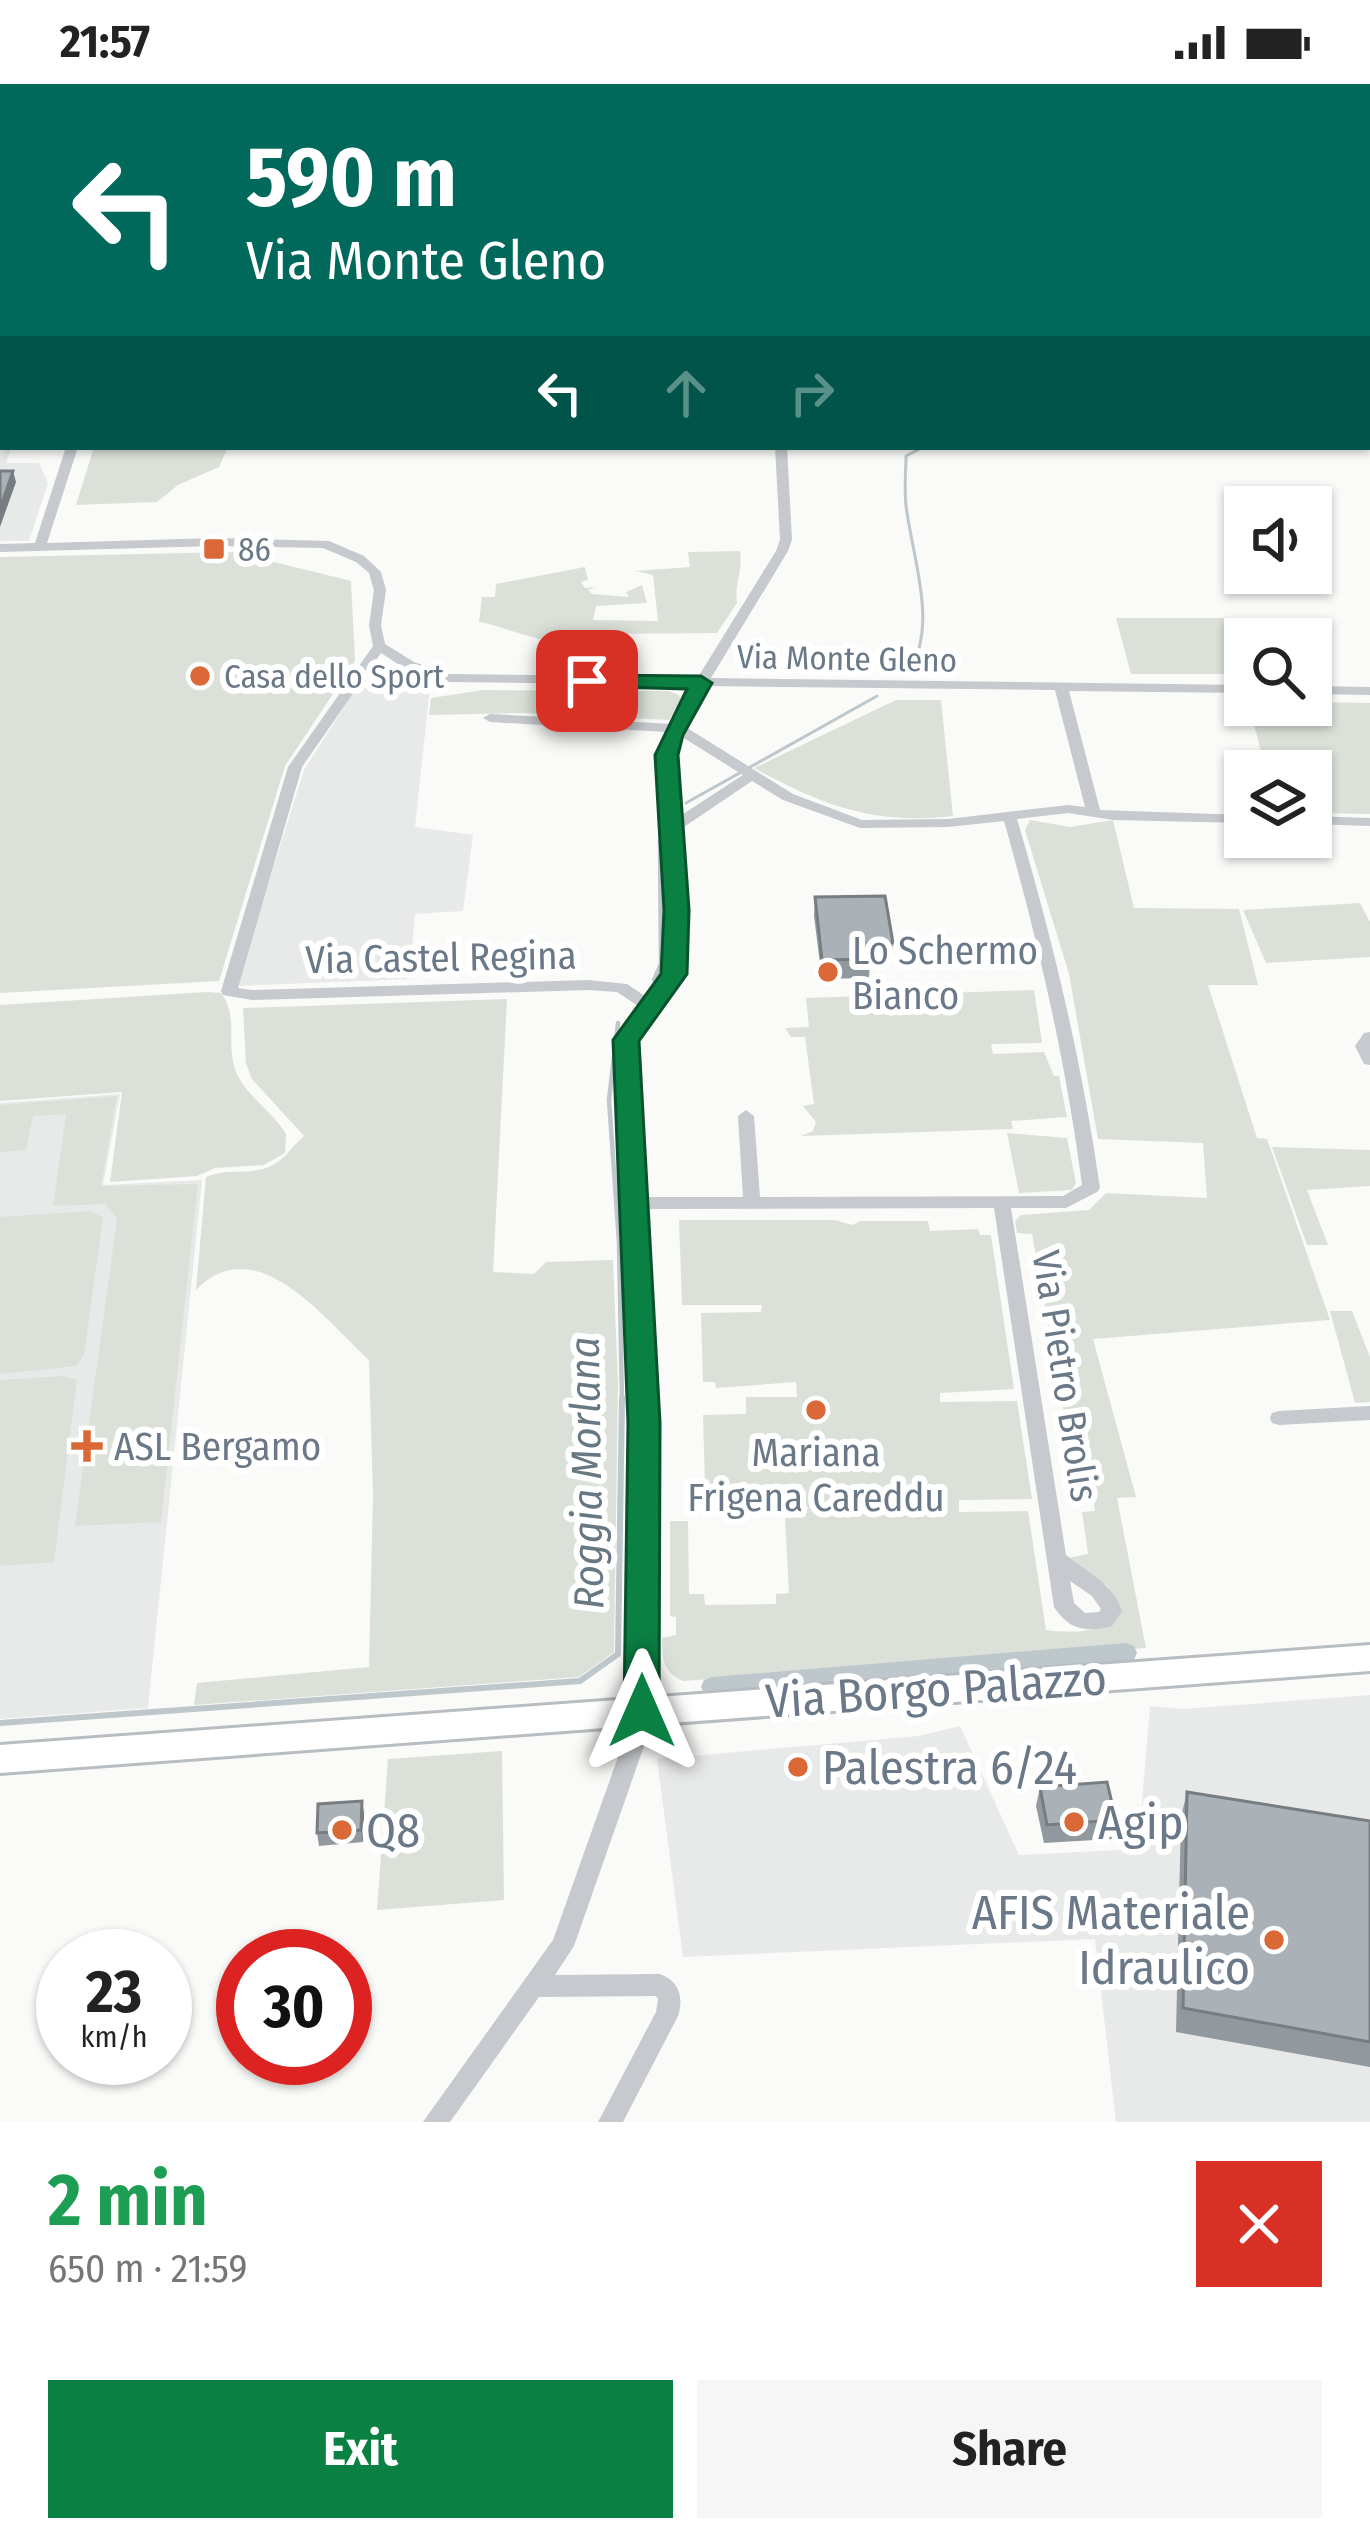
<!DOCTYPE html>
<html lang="en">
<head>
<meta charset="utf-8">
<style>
  :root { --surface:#fff; --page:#f6f6f6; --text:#222; --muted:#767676; --accent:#0b8043 }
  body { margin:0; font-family:"Fira Sans Condensed",sans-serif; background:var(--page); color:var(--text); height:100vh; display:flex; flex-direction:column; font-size:45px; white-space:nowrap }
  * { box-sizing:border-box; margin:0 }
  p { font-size:39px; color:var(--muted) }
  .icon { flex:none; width:66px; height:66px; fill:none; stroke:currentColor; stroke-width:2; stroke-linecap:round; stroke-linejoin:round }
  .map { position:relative; height:2038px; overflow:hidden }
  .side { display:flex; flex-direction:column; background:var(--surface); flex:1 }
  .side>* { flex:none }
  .hud { position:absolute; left:0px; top:0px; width:1371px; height:366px; box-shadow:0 3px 9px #0004; background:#00695c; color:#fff; overflow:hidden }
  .controls { position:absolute; left:1224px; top:402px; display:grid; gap:24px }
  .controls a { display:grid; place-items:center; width:108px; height:108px; border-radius:0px; background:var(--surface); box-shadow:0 3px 9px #0004; font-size:60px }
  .speed { position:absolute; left:36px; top:1845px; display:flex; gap:24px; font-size:60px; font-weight:700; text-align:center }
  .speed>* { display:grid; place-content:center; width:156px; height:156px; border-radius:50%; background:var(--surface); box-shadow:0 3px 9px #0004; line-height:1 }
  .speed small { font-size:30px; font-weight:400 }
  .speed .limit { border:18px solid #d22; background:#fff; color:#111 }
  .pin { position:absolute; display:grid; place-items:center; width:102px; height:102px; color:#fff; margin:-51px; border-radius:24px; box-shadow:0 6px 18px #0006 }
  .me { position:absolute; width:132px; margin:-66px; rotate:0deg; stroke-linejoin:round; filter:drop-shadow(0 0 9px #0008) }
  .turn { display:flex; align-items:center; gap:42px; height:252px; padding:0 48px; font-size:54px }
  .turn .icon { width:156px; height:156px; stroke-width:2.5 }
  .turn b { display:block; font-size:84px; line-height:102px }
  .lanes { display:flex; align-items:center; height:114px; padding:0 48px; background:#0003; justify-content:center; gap:60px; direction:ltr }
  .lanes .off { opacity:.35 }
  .round { display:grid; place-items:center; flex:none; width:126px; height:126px; border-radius:0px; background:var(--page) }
  .overview { display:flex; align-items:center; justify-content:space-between; height:204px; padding:0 48px }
  h1 { font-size:72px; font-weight:700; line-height:90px; color:#1e9e55 }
  .cta { display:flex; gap:24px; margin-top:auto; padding:24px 48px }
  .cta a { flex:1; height:138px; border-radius:0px; background:var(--accent); color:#fff; font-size:48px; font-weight:700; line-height:138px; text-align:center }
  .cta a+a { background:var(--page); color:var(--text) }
  .status { display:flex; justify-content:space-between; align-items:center; height:84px; padding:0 60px; background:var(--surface); direction:ltr }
  .status svg { height:33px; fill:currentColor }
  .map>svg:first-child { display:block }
</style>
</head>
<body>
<div class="status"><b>21:57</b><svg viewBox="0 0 49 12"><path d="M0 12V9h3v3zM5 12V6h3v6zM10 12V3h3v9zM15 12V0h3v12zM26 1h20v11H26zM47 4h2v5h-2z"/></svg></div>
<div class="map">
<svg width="1370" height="2038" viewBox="0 0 1370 2038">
  <rect width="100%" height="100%" fill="#fafaf8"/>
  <!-- built -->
  <path fill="#e8e9e9" d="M0,249L3,363H12L6,379H39L48,399L29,457H0Z
    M430,603L415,743L473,751L463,827L415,830L409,895L236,902L304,686L356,604Z
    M120,1010L103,1101L202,1096L148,1624L0,1635V1019Z
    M1370,1611V2038H1116L1095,1855L683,1873L657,1675L919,1652L960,1642L1019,1771L1138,1765L1150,1622L1184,1625Z"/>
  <!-- green -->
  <path fill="#dbe1d9" d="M94,363H228L219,383L178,401L157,418L76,421Z
    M740,467C743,488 734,500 737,519L717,549L600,550C573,576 511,543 479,538L482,513H495L496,500L585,483L588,496L581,498L585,504L595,503L588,506L592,510L629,513L626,508L642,501L647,519L596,522L593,536L658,537L653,491L635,487L690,483L688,468Z
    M234,468L351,497L355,577L285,682L219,897L0,909V473Z
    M1116,534H1307L1329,590H1311V555H1245V590H1131Z
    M483,606L669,607L679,611L681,618L669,636L523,629L429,631L431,614Z
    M896,616H941L953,732C872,741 824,722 754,684Z
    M1311,618L1370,619V730L1311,729V687H1266L1249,621Z
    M1030,736L1070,743L1113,736L1134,824L1239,825L1258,901H1208L1257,1054L1267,1055L1330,1236L1093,1255L1136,1413L1117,1414L1146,1564L683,1597C663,1588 662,1574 662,1554L676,1551V1533L670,1532V1437H688L689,1510H704L705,1521L776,1520V1510L789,1509L785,1434L805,1433L802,1400L705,1402L703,1331L746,1330V1313H797L796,1298L716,1304L715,1298H703L701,1229L761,1228L762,1221H682L679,1136H835L852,1141L860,1137H928L930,1147L978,1145L980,1151H991L1014,1305L940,1309V1318L1017,1317L1032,1415L959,1416V1428L1028,1427L1046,1546C1071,1549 1103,1550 1120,1529L1108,1502L1084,1492L1068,1474L1088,1470L1082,1428L1095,1427L1093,1414H1079L1032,1150L1017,1149L1015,1137L1021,1131L1089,1126L1106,1109L1207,1114L1203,1059L1098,1055L1069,890L1025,746Z
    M1360,819L1370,838V873L1266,879L1243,826Z
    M1034,906L1042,959L991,960L993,970L1044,968L1054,992H1059L1067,1033L1011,1037L1013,1045L801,1052L813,1047L816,1038L803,1022L814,1020L805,953H791L785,944L809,943L806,914Z
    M207,908L221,909C238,931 227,956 234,982C242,1010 272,1026 286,1050L285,1069L264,1081L215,1084L197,1092L110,1098L122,1008L0,1017V921Z
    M507,915L493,1188L534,1190L546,1178L613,1176L618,1299L614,1568L579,1593L194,1621L197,1599L369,1583L373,1412L369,1276C324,1235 256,1144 196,1206L206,1093C226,1084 247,1091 266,1084C283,1079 292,1062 304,1052L252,995L246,980L243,924Z
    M117,1012L101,1102L198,1100L161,1438L75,1442L117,1135L105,1120L53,1122L66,1030L33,1032L26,1066L0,1068V1021Z
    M1007,1049L1067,1054L1076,1099L1072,1106L1019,1109Z
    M1272,1063L1370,1066V1102L1307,1106L1328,1161H1307Z
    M91,1127L103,1134L84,1271L76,1282L0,1290V1133Z
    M1330,1227H1352L1370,1273V1318L1355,1319Z
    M64,1292L77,1296L54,1478L0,1482V1296Z
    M502,1667L504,1816L377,1826L388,1675Z"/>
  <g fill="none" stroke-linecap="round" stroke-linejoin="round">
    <!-- stream-far2 -->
    <path stroke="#bec7cc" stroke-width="3" d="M907,591C940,542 912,475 906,421C904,404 906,388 906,372L923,363
      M686,719L877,612
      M660,744V760"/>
    <!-- stream-far1 -->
    <path stroke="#bec7cc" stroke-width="4.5" d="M654,896L661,880L660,757
      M618,939L609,1016L619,1158L622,1317"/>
    <!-- stream -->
    <path stroke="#bec7cc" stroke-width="6" d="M0,1639L580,1597L618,1570L622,1314"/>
    <!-- canal -->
    <path fill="#bec7cc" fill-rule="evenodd" d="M1126,1559L1134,1562L1137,1569L1134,1576L1126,1579L712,1613L704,1610L701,1603L704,1596L712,1593Z"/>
    <defs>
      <path id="secondary" d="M1370,1561V1587L0,1689V1661Z"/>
    </defs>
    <!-- secondary casing -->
    <use href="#secondary" stroke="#b8bdc1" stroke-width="6"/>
    <!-- minor -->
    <path fill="#c6c9cd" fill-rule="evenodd" d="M439,0H447L448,3H440Z
      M516,0H525L527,3H518Z
      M563,0H584L577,3H556Z
      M1307,0H1316L1318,3H1309Z
      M1368,249H1370V255H1368Z
      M1368,293H1370V302H1368Z
      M1368,352H1370V360H1368Z
      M66,363H78L47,459L215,454L329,457L364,472L381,488L386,506L381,541L385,560L414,578L449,590L698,593L776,467L780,456L775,363H787L792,456L788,467L711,594L1245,601V609L1069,607L1100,726L1245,731V739L1114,736L1068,729L1017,735C1053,857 1082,978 1100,1104L1097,1108L1066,1124H1011L1066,1471C1088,1489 1113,1499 1122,1527L1112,1542C1086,1549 1069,1546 1054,1523L994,1124L640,1125L656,1427L650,1645L574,1862L555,1891L660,1890C679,1897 684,1913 678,1932L623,2038H598L656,1928L658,1915L656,1912L539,1913L450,2038H423L553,1856L628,1645L636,1427L616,982L618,956L641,924L617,908L588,906L252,916L223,911L221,907L288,683L373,562L369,541L374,506L369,489L356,478L323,464L215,462L0,468V460L35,459ZM381,569L404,584L448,598L693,601L672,640L490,630L483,634L490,638L667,648L660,671L669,877L666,889L648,914L627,900L588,896L252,906L238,904L302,683ZM706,602L1055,606L1085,723L1068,721L948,735L862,736L793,710L684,642ZM679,651L743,691L677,734L674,671ZM752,697L783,716L860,744L948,743L1004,737C1038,857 1066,977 1082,1101L1063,1112L760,1113L754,1032L746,1026L738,1032L743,1113H639L632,982L634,956L682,890L685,877L678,747ZM1070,1497L1092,1512L1101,1525L1099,1528L1085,1529L1074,1519Z
      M1311,602L1370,603V611L1311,610Z
      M1311,732L1370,734V742L1311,740Z
      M1370,948V981L1364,980L1355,962L1364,949Z
      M1370,1322V1336L1279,1341L1272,1339L1270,1334L1272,1329L1279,1327Z"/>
    <!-- tertiary -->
    <path fill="#c6c9cd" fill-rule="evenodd" d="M0,50H3V56H0Z"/>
    <!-- secondary -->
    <use href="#secondary" fill="#fff" fill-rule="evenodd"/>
  </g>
  <!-- wall -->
  <path fill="#92999e" d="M815,813L893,859L891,878H870L869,894L822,895L814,832Z
    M1040,1703L1116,1736L1112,1755L1044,1759L1036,1722Z
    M1187,1708L1370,1737V1983L1176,1948L1181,1733Z
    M362,1717L364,1730L363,1758L319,1762L317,1749Z"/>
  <!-- shaded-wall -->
  <path fill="#777d81" d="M13,387L16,398L0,443V425Z
    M362,1717L364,1730L363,1758L361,1746Z"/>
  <!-- building -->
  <path fill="#aab2b8" stroke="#777d81" stroke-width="3" d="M0,387H13L0,425Z
    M885,812L893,859H868L871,875L822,876L815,813Z
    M1107,1698L1116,1736L1047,1741L1040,1703Z
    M1187,1708L1370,1737V1958L1183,1924Z
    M362,1717L361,1746L317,1749L318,1720Z"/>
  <!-- route -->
  <path fill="#0b8043" stroke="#07532c" stroke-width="3" d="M587,591L701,592L712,599L683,651L678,671L689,826L687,890L639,957L660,1339L659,1627L654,1638L642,1642L629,1638L624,1627L628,1339L613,956L661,890L664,826L655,671L687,605L580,602L576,597Z"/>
  <!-- markers -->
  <g fill="#da6937" stroke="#fff" stroke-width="4.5">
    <rect x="202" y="453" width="24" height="24" rx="6"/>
    <circle cx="200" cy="592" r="12"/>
    <circle cx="828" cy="888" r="12"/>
    <circle cx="816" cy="1326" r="12"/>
    <path d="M81 1344h12v12h12v12h-12v12h-12v-12h-12v-12h12z"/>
    <circle cx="798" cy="1683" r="12"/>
    <circle cx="1074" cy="1738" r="12"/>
    <circle cx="342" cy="1746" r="12"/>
    <circle cx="1274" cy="1856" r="12"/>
  </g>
  <g text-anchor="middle" stroke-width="12" stroke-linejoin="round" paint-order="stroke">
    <!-- far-poi labels -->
    <g font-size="33" fill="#6a7887" stroke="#fff" text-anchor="start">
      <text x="238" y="477">86</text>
      <text x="224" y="604">Casa dello Sport</text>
    </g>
    <!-- far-street labels -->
    <g font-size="33" fill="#6a7887" stroke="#fff">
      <text transform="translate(847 574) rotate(1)" y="12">Via Monte Gleno</text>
    </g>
    <!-- poi labels -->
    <g font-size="39" fill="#6a7887" stroke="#fff" text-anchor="start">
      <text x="852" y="880">Lo Schermo<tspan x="852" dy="45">Bianco</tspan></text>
      <text x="114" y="1376">ASL Bergamo</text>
      <text x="816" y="1382" text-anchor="middle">Mariana<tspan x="816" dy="45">Frigena Careddu</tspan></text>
    </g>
    <!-- street labels -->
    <g font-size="39" fill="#6a7887" stroke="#fff">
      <text transform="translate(441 873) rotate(-1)" y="14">Via Castel Regina</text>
      <text transform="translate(1066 1292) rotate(81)" y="14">Via Pietro Brolis</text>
    </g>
    <!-- water labels -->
    <g font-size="42" font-style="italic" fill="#677882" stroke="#fff">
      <text transform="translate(586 1389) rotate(-91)" y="15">Roggia Morlana</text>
    </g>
    <!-- near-street labels -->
    <g font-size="48" fill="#6a7887" stroke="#fff">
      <text transform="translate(936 1605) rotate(-4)" y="17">Via Borgo Palazzo</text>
    </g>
    <!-- near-poi labels -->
    <g font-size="48" fill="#6a7887" stroke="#fff" text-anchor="start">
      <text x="822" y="1700">Palestra 6/24</text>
      <text x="1098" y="1755">Agip</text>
      <text x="366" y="1763">Q8</text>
      <text x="1250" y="1845" text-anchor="end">AFIS Materiale<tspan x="1250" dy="55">Idraulico</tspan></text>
    </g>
  </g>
</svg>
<div class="controls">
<a><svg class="icon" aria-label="sound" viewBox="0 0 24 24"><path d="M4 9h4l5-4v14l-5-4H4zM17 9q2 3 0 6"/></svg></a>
<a><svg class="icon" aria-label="search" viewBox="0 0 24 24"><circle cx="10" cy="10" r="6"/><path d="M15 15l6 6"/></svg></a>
<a><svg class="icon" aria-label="layers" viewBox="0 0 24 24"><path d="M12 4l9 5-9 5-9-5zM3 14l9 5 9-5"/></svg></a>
</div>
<div class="speed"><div>23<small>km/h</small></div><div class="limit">30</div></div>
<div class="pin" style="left:587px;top:597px;background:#d93025"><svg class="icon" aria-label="arrive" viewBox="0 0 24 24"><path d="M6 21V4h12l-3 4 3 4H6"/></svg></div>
<svg class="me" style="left:642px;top:1627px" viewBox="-20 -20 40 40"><path d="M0-17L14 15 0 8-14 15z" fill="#0b8043" stroke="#fff" stroke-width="4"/></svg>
<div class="hud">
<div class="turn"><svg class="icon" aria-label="left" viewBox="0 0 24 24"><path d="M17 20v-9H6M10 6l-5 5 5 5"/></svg><div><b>590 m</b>Via Monte Gleno</div></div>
<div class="lanes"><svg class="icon" aria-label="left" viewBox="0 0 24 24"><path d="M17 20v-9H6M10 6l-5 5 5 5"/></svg><svg class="icon off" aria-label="ahead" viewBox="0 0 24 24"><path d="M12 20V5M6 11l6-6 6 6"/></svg><svg class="icon off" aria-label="right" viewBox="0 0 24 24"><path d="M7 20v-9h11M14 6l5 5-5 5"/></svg></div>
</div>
</div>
<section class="side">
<div class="overview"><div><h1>2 min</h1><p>650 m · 21:59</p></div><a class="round" style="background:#d93025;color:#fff"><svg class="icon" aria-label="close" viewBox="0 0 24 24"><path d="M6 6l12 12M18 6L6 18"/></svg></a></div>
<div class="cta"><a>Exit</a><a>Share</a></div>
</section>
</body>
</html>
